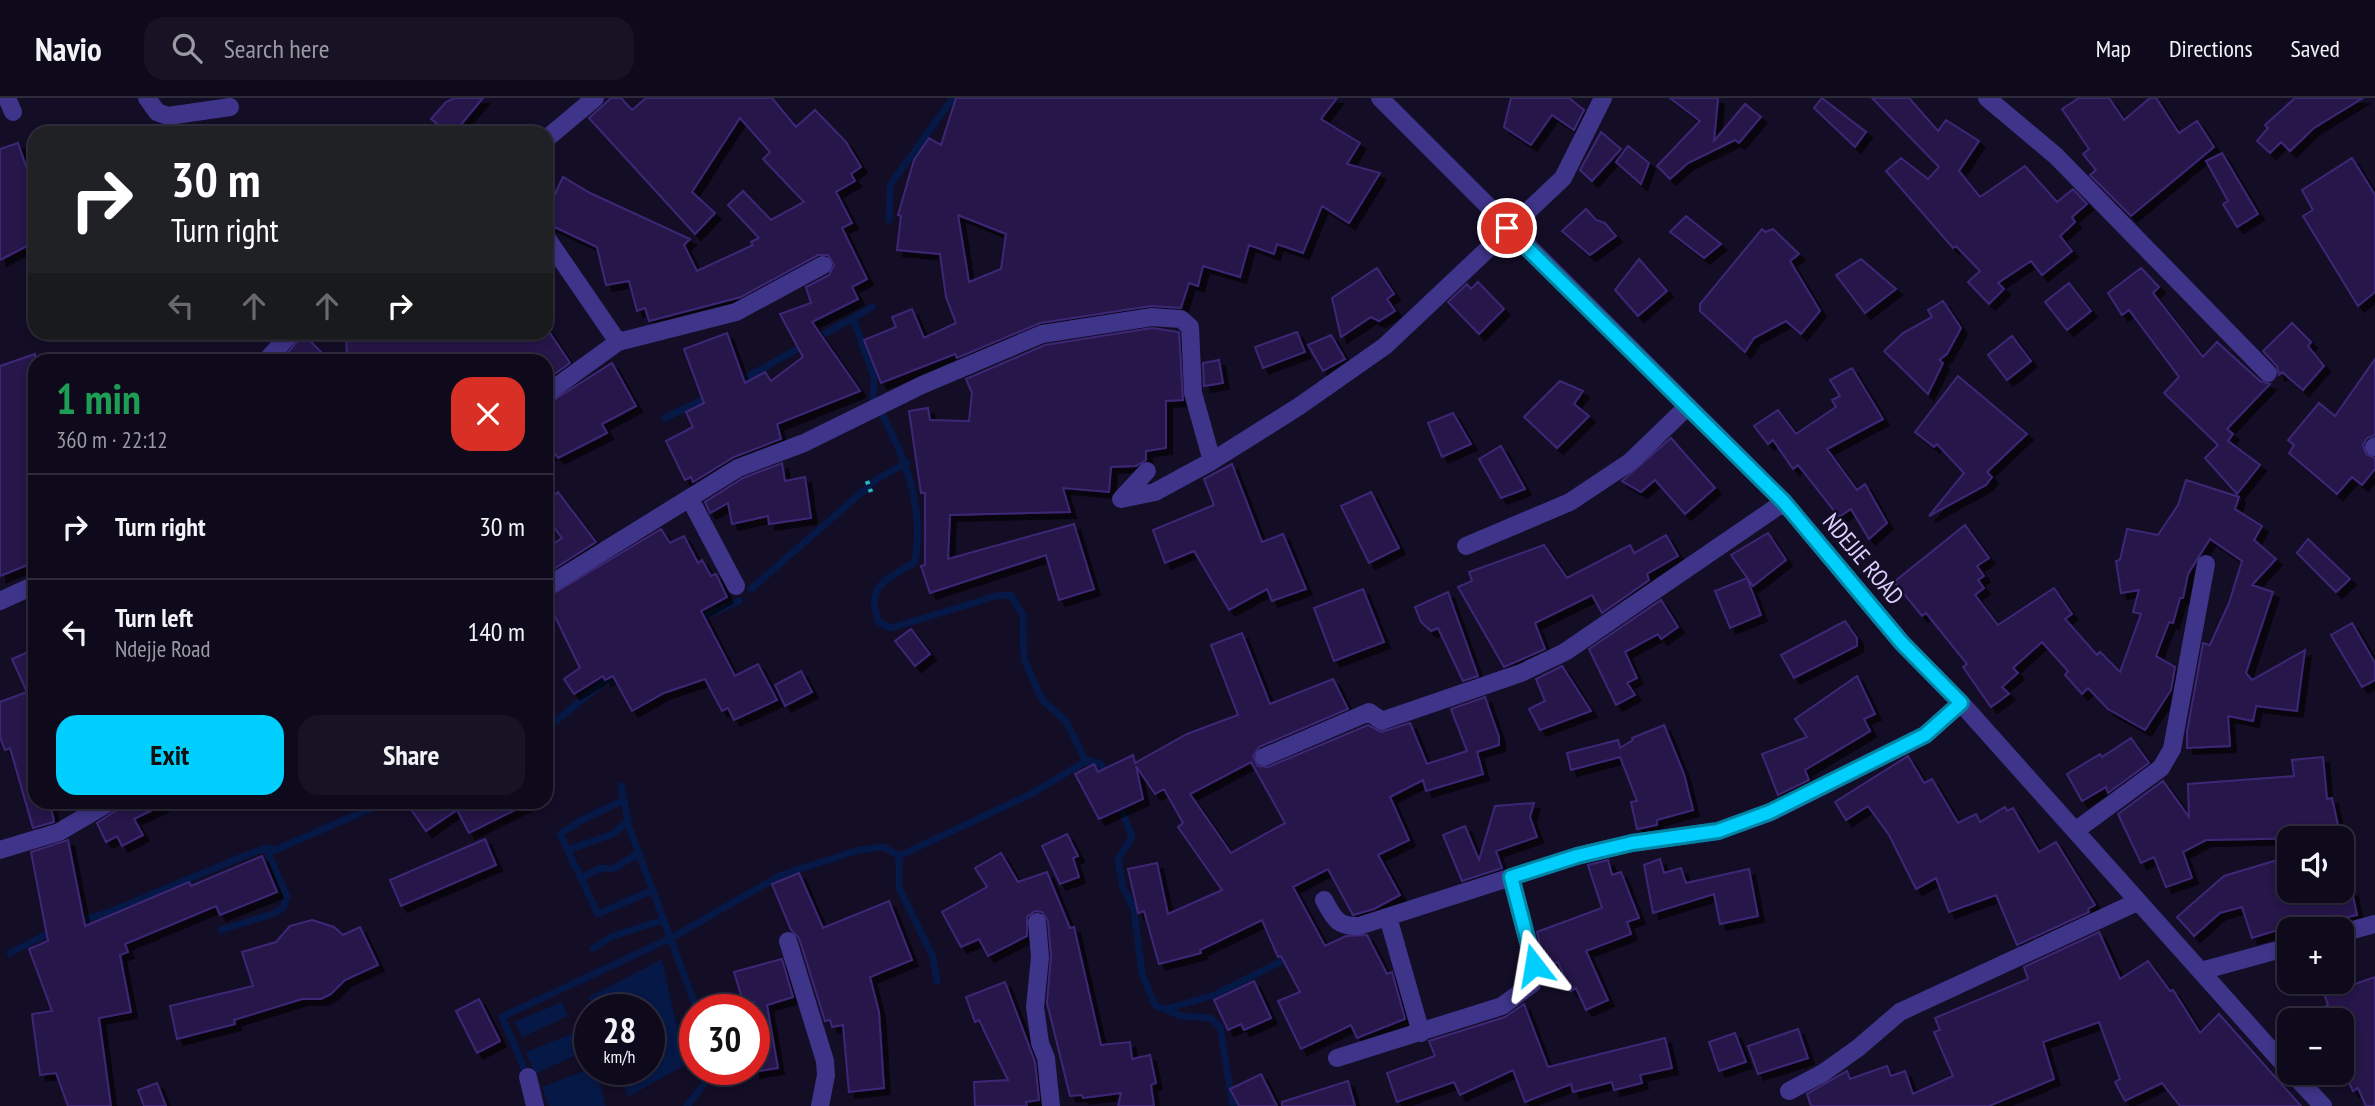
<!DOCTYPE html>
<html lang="en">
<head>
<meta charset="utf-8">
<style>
  :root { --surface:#0e0a1c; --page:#171325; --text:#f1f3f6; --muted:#9b9aa3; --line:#2e2b3b; --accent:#00cefd }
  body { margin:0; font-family:"PT Sans Narrow",sans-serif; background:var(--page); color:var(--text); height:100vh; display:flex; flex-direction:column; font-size:26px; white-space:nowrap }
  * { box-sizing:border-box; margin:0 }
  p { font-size:23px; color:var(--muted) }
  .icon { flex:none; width:38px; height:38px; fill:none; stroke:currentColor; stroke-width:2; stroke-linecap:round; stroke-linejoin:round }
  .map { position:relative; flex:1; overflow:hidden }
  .drawer { position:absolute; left:28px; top:256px; width:525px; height:455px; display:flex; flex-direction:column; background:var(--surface); border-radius:21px; box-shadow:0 4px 10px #0003,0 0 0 2px var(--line) }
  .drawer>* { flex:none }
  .hud { position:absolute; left:28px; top:28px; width:525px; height:214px; border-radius:21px; box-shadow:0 4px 10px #0003,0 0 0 2px var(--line); background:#202124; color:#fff; overflow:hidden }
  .fabs { position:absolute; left:2277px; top:728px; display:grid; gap:14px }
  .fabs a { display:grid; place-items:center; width:77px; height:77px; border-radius:14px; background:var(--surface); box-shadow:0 4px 10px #0003,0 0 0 2px var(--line); font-size:35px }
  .speed { position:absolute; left:574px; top:896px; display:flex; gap:14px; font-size:35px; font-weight:700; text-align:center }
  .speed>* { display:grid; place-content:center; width:91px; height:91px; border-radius:50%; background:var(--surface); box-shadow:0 4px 10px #0003,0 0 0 2px var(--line); line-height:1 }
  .speed small { font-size:18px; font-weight:400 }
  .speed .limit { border:10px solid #d22; background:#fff; color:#111 }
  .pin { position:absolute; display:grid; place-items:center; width:60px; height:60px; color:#fff; margin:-30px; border:4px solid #fff; border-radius:50%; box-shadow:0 2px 7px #0007 }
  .me { position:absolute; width:77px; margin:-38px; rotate:346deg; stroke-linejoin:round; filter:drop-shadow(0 0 5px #0008) }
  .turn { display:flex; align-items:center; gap:24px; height:147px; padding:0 28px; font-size:32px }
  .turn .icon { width:91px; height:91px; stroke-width:2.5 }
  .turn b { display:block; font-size:49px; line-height:60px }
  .lanes { display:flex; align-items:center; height:66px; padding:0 28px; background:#0003; justify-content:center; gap:35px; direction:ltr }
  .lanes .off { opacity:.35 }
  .round { display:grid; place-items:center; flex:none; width:74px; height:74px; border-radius:21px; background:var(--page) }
  .summary { display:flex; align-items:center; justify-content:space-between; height:119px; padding:0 28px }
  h1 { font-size:42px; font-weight:700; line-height:52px; color:#1e9e55 }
  .action { display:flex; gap:14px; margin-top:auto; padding:14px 28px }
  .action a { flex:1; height:80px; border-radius:21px; background:var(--accent); color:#111; font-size:28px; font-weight:700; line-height:80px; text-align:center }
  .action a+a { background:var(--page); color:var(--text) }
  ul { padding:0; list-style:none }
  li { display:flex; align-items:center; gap:21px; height:105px; padding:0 28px; border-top:2px solid var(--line) }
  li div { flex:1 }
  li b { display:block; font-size:26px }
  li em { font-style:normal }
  header { display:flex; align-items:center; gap:42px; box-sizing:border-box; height:98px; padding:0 35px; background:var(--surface); border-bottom:2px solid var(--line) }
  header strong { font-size:33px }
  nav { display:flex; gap:38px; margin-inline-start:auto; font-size:24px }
  .search { width:490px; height:63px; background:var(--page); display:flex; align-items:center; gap:18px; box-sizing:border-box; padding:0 24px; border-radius:21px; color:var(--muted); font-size:26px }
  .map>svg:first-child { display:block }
</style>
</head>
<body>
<header>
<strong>Navio</strong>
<div class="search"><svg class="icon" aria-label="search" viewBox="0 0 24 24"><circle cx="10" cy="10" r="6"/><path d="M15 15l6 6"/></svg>Search here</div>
<nav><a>Map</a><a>Directions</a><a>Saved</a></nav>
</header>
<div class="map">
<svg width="2375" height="1008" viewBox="0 0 2375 1008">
  <defs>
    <filter id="shadow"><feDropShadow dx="6" dy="6" stdDeviation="0" flood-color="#0009"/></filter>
  </defs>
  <rect width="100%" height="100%" fill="#130d26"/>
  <!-- water -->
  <path fill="#061846" d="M662,861L685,967L628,999L617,971H649V912H594L589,899Z
    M562,904L568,918L523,939L514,924Z
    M576,934L585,953L535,976L526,954Z
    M589,971L599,983L606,1008H549L542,989Z"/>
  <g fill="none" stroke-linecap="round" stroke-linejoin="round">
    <!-- stream -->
    <path stroke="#061846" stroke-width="7" d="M889,122L890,87L953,0
      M872,209L853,220L874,279L873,302
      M738,284L853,220
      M883,318C907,365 924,409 915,464C887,482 864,487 879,524L891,530L996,498L1011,497L1023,518L1024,561L1042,602L1066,623L1085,662L1101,666L1106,678
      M665,320L711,298
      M751,491L877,381L907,365
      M695,522L739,503
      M546,626L556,623L604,584L622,582
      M621,688L629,729L697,912
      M624,702L580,723L560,736L598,816L653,792
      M1119,704L1132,739L1118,761L1123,790L1134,811L1142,876L1155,907L1181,918L1211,920L1220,929L1233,1008
      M568,752L613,736L628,723
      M581,780L601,770L613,771L639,755
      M77,824L112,813L244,758L266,750L275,752L386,704
      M221,832L275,815L283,810L287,799L266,750
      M593,851L610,839L663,822
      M10,855L53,833
      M937,883L933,859L899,790V758L1031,696L1088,662
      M1166,911L1214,897L1290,859
      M528,979L502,919L675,838L781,777L859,752L884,749L899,758
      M687,1008L708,981L707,971"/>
  </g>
  <!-- building -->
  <path fill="#251748" stroke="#3e2876" stroke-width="2" fill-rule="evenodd" filter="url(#shadow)" d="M455,0H483L454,35H448L431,21L446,4Z
    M611,0H621L632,12L646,0H772L796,29L815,12L846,44L861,69L851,76L855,83L836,94L852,125L842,130L867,181L852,189L858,201L812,224L860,293L777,326L781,341L734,359L693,384L691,379L685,382L666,343L693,329L686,314L704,305L684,251L727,235L745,285L765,274L771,283L803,259L780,216L811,205L806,189L829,177L834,167L828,157H818L741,199L649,223L645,210L637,213L629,183L606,187L597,149L546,125V115L563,79L590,95L690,141L684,147L697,173L753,147L751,144L759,140L728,107L743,93L771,122L804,104L763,61L770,54L740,20L692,94L715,115L695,136L589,20Z
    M956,0H1337L1321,21L1360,45L1347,66L1380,75L1349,125L1322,108L1303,155L1277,146L1274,156L1249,147L1240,179L1203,168L1198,188L1189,185L1181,210L1151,208L1040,225L957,260L955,256L881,285L864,242L896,229L892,219L912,211L924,240L956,225L946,199L940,156L897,152L901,118L898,117L914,62L929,40L941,47ZM958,117L1006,136L1001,171L969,184Z
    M1511,0H1569L1584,12L1574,32L1552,17L1531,47L1504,29Z
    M1670,0H1718L1714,43L1745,6L1761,19L1739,45L1735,42L1688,65L1670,81L1657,68L1700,23Z
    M1822,0L1866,34L1855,49L1814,10Z
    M1872,0H1909L1938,33L1946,22L1979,43L1959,73L1980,99L2025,68L2057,104L2073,91L2087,106L2072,119L2075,124L2060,138L2072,153L2042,177L2031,163L1998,185L2004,191L1989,206L1968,184L1980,173L1956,148L1953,150L1886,73L1901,60L1928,81L1939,69Z
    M2079,0H2109L2124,22L2150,0H2156L2179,35L2197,23L2214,49L2131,118L2090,77L2096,72L2083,56L2089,51L2062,11Z
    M2295,0H2363L2314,30L2290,53L2281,44L2270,55L2257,43L2268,30L2265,27Z
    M1601,34L1621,51L1592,83L1580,72Z
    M18,45L35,94V144L0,162V51Z
    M1628,48L1649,65L1641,86L1616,64Z
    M2222,55L2258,116L2237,129L2223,106L2228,103L2206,63Z
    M2352,60L2375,97V194L2358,208L2303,118L2313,112L2302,92Z
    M1586,111L1596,122L1605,125L1616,138L1590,157L1562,133Z
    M1686,118L1721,146L1704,160L1670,134Z
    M1762,131L1765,134L1773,131L1799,156L1790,163L1820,213L1801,236L1786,223L1754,240L1745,254L1700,213V206Z
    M1639,161L1667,193L1638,218L1615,192Z
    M1861,161L1896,191L1865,215L1836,177Z
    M1377,170L1394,196L1387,201L1395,213L1379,223L1371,219L1341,239L1332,200Z
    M2141,170L2159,189L2153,195L2203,259L2217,244L2260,283L2270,286L2227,331L2233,336L2228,343L2260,367L2237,396L2205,360L2218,347L2164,295L2179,279L2129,212L2122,217L2108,195Z
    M1478,184L1504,211L1479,236L1448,204L1467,186L1471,191Z
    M2069,185L2091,213L2067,232L2045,204Z
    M1943,203L1961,230L1947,256L1939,262L1943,265L1928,296L1884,253L1903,235L1932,219L1928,212Z
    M2292,225L2311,244L2308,248L2324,268L2303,292L2282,274L2279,277L2277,268L2263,253Z
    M546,229L570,265L546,282V262H347L346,234H546Z
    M1152,230L1179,234L1183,302L1166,303V350L1146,353V362L1136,368L1111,369L1109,394L1063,390L1070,414L950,417L948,461L1074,426L1094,491L1059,502L1046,457L930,495L921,468L925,467V395H921L909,313L928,310L930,322L969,323L972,295L966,281L1045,247Z
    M1297,234L1305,254L1263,270L1255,249Z
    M303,236L329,262H292L286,257Z
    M1331,237L1345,261L1323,273L1308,247Z
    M2012,238L2031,263L2007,282L1988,257Z
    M35,256V464L0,478V268Z
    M2375,261V337L2367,340L2363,347L2366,356L2375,360V371L2362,387L2352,379L2337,396L2289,355L2294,347L2288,342L2319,305L2335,318Z
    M1219,262L1223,285L1204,288L1203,265Z
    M612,265L636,308L602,326L607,335L558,360L554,354L546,359V307Z
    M1852,270L1883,321L1827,351L1857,392L1865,386L1887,425L1869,441L1851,411L1839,419L1798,367L1793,371L1773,342L1768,346L1754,328L1778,312L1796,336L1836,309L1832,302L1840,298L1830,282Z
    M1958,278L2027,336L1987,374L1992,379L1986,387L1929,418L1964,375L1937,346L1934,349L1915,334Z
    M1560,283L1583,293L1574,306L1589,318L1557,350L1524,319Z
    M1453,315L1471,346L1442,359L1428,325Z
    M1671,340L1715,390L1685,416L1655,382L1641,394L1622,383Z
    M1501,348L1525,391L1501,400L1479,361Z
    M782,365L785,383L805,379L811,420L769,426L768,418L732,426L728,405L710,415L705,404L743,380Z
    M1232,366L1262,444L1283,436L1306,491L1272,503L1267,491L1229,512L1194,453L1165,465L1153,432L1214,407L1204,381Z
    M2186,382L2239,399L2235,411L2262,428L2254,442L2276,461L2252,487L2273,494L2246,575L2252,582L2305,552L2297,613L2256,608L2253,623L2228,618L2230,648L2187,650V634L2203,545L2210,547L2229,505L2242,463L2210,441L2188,476L2183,500H2180L2173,525L2169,524L2156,558L2175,569L2171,592L2145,632L2108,611L2088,590L2082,596L2065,577L2068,573L2042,544L2013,570L2018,575L2002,589L2009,596L1991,609L1963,569L1967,566L1926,515L1922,518L1894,484L1965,427L1989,460L1977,468L1984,478L1978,482L1984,490L1975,497L1998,527L2054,490L2072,516L2065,521L2097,557L2100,554L2120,574L2141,516L2133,514L2139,492L2121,495L2116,463L2120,462L2127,431L2158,437L2178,407Z
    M558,394L596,444L546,476V451L562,440L546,419V404Z
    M1371,394L1399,450L1369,465L1341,408Z
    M661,431L670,445L684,438L698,465L702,462L711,478L716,476L727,499L701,513L735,578L758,566L777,602L734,622L728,610L722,613L705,581L664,595L632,613L613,578L605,582L603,578L574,596L564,581L580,570L546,500Z
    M1768,435L1786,462L1753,488L1731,457Z
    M1666,437L1678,458L1647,476L1649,482L1602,515L1592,497L1535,525L1545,551L1504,569L1458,489L1472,483L1469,474L1544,447L1567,480L1630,447L1634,455Z
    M2308,441L2350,481L2336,494L2297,455Z
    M1747,480L1761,517L1730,530L1715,493Z
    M1363,491L1384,544L1334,563L1314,510Z
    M1448,494L1478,578L1463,583L1438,530L1431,533L1421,524L1415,509Z
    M1661,502L1678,529L1661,541L1658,536L1625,554L1637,580L1627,585L1635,597L1616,607L1589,551Z
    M1845,523L1857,540V548L1794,580L1781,557Z
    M2352,525L2375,565V582L2362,589L2331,537Z
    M911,531L930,556L915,568L895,543Z
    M1242,535L1270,606L1333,581L1348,611L1259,649L1253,658L1258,668L1268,669L1368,627L1381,634L1410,625L1427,666L1467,653L1451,611L1485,599L1499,639V647L1477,654L1483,676L1426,693L1423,682L1390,699L1409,742L1378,757L1400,797L1374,811L1353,817L1328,771L1293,789L1325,848L1346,838L1367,837L1387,876L1392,874L1405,921L1357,940L1351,927L1301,951L1278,903L1300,894L1281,858L1278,859L1262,822L1200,852L1201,855L1159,866L1144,813L1138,815L1128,771L1157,765L1168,816L1222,792L1178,729L1183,725L1164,691L1155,696L1136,668L1143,701L1099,721L1075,676L1094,666L1098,674L1133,657L1135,665L1187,636L1238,617L1211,547ZM1251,664L1285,725L1231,755L1190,696Z
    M35,551V704H50L54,724L33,730L10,650L5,652L0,639V604L27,594L12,561Z
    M1562,568L1591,613L1540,632L1529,611L1545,603L1536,581Z
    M801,573L812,594L785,608L775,587Z
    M1857,578L1875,616L1864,621L1870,633L1805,672L1809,682L1778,697L1762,656L1807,639L1795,621Z
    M1664,627L1684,676L1693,712L1657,722V727L1637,731L1631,704L1637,703L1620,659L1571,672L1567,655L1618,642L1620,650L1633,642L1632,640Z
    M2131,640L2149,665L2108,695L2106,689L2082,703L2067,676L2100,656L2102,659Z
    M1908,658L1924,685L1932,681L1958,725L1976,716L1980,724L2005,709L2007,713L2013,710L2039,754L2056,744L2095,807L2088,811L2089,814L2017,847L1996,797L1949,814L1936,780L1916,791L1889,737L1868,708L1846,722L1835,704Z
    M2323,659L2327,701L2332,700L2339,732L2315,740L2206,742L2183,754L2192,780L2166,789L2154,759L2141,765L2118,716L2163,683L2189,719L2188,686L2294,678L2292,662Z
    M129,704H169L134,721L143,737L122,748L117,738L106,744L97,725Z
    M406,704H531L469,735L457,712L426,733Z
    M1534,705L1530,719L1537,739L1496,753L1502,770L1462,783L1443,737L1465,728L1479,762L1495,708Z
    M1067,736L1078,758L1073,760L1079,779L1060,786L1042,748Z
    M485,741L496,767L401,808L390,782Z
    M68,742L85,828L189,784L191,788L262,758L277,794L220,817L216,808L125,846L128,854L120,857L131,914L99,920L111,1008H68L56,975L40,977L32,916L52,913L29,851L48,843L31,754Z
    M1001,755L1018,784L1047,774L1070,830L1074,829L1101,947L1130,944L1132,961L1150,957L1156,985L1151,987L1154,1008H1118L1121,995L1083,1000L1082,997L1070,998L1047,905L1051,858L1048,823L1042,814L1035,813L1027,819V838L988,858L979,841L961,849L942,814L987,789L975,770Z
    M2284,760L2289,772V793H2294L2295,797L2317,793H2352L2357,817L2311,827L2310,822L2252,840L2242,809L2220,815L2194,838L2177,819L2224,778Z
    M1660,761L1664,775L1681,770L1686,785L1749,771L1758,818L1720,826L1714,796L1653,815L1644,767Z
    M1608,762L1612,777L1621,774L1639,820L1627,824L1631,836L1586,853L1608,902L1586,912L1576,890L1571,893L1558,864L1545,869L1537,834L1602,810L1588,767Z
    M799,775L823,830L889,803L912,862L870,879L879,914L884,990L849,994L843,927L832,929L830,922L825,923L799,840L791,832L772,786Z
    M312,822L334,829L343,837L360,829L378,867L345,882L331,896L321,901H302L234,922L235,926L177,941L170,908L253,888L242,854L276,844L290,828Z
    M2099,834L2120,881L2148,863L2170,893L2173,892L2200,935L2219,916L2301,1008H2180L2162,985L2125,1003L2115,984L2120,981L2099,924L2043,944L2054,981L1989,1008H1811L1807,996L1847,973L1850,981L1887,968L1891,978L1905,973L1913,996L1953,978L1934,934L1940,932L1935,920L2028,881L2024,869Z
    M782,861L793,899L767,907L778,970L754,974V904L744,907L734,874Z
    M2375,879V1008H2366L2358,990L2353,993L2342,969V922H2301L2328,907L2320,884L2355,886Z
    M1254,883L1271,920L1244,932L1241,926L1228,932L1214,902Z
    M1005,884L1035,964L1039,1002L1026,1004L1027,1008H975L974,984L1008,982L979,922L975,924L966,899Z
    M479,901L500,943L477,955L456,913Z
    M1524,906L1548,969L1665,940L1672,970L1640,977L1642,985L1614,992L1612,984L1573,994L1571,986L1525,1004L1513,972L1460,997L1454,984L1397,1004L1387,975L1435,958L1429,943L1505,919Z
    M1798,931L1808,960L1758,976L1748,948Z
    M1735,935L1746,964L1719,973L1709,944Z
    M1261,976L1277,1008H1239L1230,991Z
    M1348,983L1355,1008H1282V1004Z
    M157,985L166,1008H144L138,992Z"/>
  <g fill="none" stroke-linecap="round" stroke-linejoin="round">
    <!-- path -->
    <path stroke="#25bcc0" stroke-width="4.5" stroke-dasharray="3.5 5" stroke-linecap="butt" d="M867,383L871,394"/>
    <!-- minor -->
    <path stroke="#3e3489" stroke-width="18" d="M7,0L13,14
      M147,0L157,14L168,18L230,9
      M1380,0L1784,404L1902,545L1961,605L2289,972
      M1987,0L2056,58L2268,275
      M546,41L595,0
      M546,139L618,244
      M267,262L292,234
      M546,296L618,244L736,214L823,167
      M2374,349L2375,348
      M1147,373L1121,401L1155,394L1212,363L1298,309L1385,248L1563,80L1603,0
      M690,401L736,488
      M1466,448L1570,404L1630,364L1687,309
      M546,489L738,370L804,345L922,287L1042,236L1152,219L1181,221L1190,229L1193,295L1212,363
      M0,503L35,487
      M1264,659L1369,614L1382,623L1387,621L1521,575L1565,554L1784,404
      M2075,733L2161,670L2172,651L2206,466
      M0,752L59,734L110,704
      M1324,802C1334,820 1337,829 1359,828L1577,758L1632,745L1718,733L1771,714L1925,637L1961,605
      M1388,819L1421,935
      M1037,824L1040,859L1035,909L1040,945L1046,960L1051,1008
      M2342,835L2375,826
      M788,843L825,963L826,977L820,1008
      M2201,873L2289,849
      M1337,960L1502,908L1532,886L1534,867L1511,779
      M2292,975L2323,1008
      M528,979L535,1008
      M1789,993L1823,975L1858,950L1900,914L2137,804"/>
  </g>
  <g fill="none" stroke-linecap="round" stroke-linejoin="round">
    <defs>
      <path id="route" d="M1507,130L1784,404L1902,545L1961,605L1925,637L1770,714L1718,733L1632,745L1577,758L1511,779L1534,867"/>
    </defs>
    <!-- route casing -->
    <use href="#route" stroke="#0086a4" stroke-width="18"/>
    <!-- route -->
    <use href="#route" stroke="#00cefd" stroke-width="12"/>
  </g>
  <g text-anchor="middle" stroke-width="5" stroke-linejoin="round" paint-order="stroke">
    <!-- street labels -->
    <g font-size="24" fill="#dbd2ff" stroke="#130d26">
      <text transform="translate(1863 461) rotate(50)" y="8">NDEJJE ROAD</text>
    </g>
  </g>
</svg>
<div class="fabs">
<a><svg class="icon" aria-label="sound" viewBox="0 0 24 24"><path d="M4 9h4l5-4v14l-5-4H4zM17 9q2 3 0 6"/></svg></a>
<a>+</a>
<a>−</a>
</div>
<div class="speed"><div>28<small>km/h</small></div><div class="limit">30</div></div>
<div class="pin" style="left:1507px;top:130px;background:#d93025"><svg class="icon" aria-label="arrive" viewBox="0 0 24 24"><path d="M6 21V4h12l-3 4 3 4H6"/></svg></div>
<svg class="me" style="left:1534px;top:867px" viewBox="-20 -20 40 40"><path d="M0-17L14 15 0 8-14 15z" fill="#00cefd" stroke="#fff" stroke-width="4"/></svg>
<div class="hud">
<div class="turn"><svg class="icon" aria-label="right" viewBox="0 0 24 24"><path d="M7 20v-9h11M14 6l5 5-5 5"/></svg><div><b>30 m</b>Turn right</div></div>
<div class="lanes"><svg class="icon off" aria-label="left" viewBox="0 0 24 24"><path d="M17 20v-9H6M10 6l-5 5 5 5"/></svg><svg class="icon off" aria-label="ahead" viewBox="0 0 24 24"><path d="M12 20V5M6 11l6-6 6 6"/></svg><svg class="icon off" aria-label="ahead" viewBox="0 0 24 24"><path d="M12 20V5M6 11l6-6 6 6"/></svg><svg class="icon" aria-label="right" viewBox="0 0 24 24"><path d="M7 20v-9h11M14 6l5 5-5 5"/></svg></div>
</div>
<section class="drawer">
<div class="summary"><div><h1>1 min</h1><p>360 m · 22:12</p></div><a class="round" style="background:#d93025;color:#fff"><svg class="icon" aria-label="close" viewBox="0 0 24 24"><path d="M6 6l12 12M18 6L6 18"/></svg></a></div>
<ul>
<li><svg class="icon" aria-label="right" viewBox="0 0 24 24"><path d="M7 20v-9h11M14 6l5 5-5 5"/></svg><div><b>Turn right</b></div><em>30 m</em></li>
<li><svg class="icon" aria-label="left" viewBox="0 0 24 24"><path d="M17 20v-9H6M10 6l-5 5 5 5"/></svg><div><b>Turn left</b><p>Ndejje Road</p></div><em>140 m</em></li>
</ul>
<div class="action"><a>Exit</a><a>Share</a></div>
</section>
</div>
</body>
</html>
